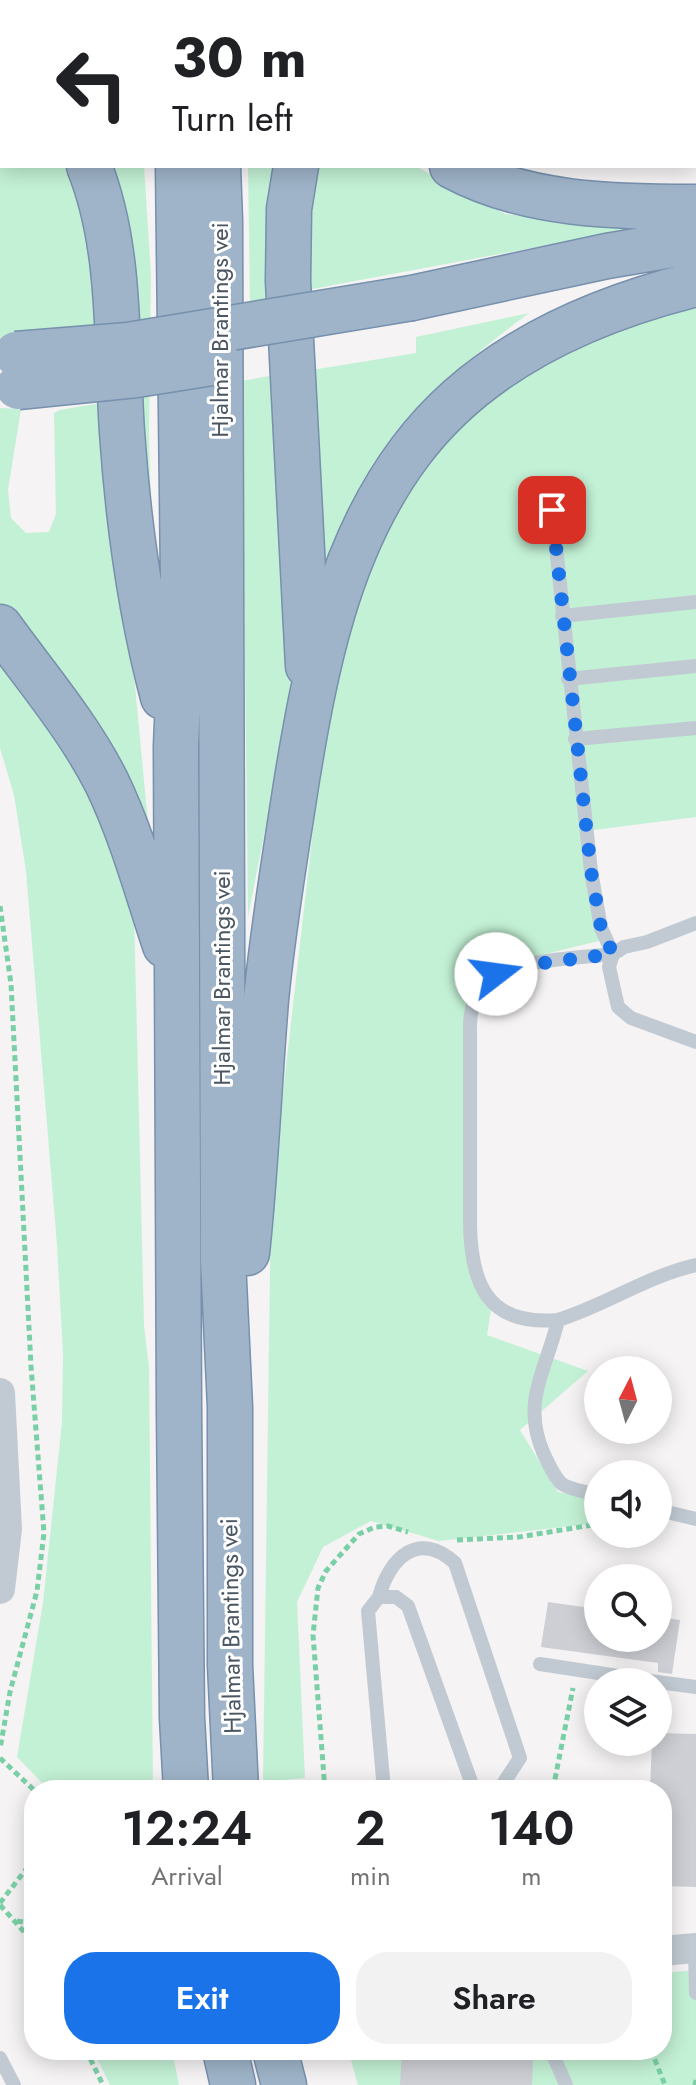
<!DOCTYPE html>
<html lang="en">
<head>
<meta charset="utf-8">
<style>
  :root { --surface:#fff; --page:#f2f2f2; --text:#202124; --muted:#757577; --accent:#1a73e8 }
  body { margin:0; font-family:Jost,sans-serif; background:var(--page); color:var(--text); height:100vh; display:flex; flex-direction:column; font-size:30px; white-space:nowrap }
  * { box-sizing:border-box; margin:0 }
  p { font-size:26px; color:var(--muted) }
  .icon { flex:none; width:44px; height:44px; fill:none; stroke:currentColor; stroke-width:2; stroke-linecap:round; stroke-linejoin:round }
  .map { position:relative; flex:1; overflow:hidden }
  .sheet { position:absolute; left:24px; top:1780px; width:648px; height:280px; display:flex; flex-direction:column; background:var(--surface); border-radius:32px; box-shadow:0 4px 20px #0003 }
  .sheet>* { flex:none }
  .guide { position:absolute; left:0px; top:0px; width:696px; height:168px; box-shadow:0 4px 20px #0003; background:#fff; color:var(--text); overflow:hidden }
  .needle { width:52px; rotate:6deg }
  .fabs { position:absolute; left:584px; top:1356px; display:grid; gap:16px }
  .fabs a { display:grid; place-items:center; width:88px; height:88px; border-radius:50%; background:var(--surface); box-shadow:0 4px 20px #0003; font-size:40px }
  .pin { position:absolute; display:grid; place-items:center; width:68px; height:68px; color:#fff; margin:-34px; border-radius:16px; box-shadow:0 4px 12px #0006 }
  .me { position:absolute; width:88px; margin:-44px; rotate:75deg; stroke-linejoin:round; filter:drop-shadow(0 0 6px #0008) }
  .turn { display:flex; align-items:center; gap:28px; height:168px; padding:0 40px; font-size:36px }
  .turn .icon { width:104px; height:104px; stroke-width:2.5 }
  .turn b { display:block; font-size:56px; line-height:68px }
  .eta { display:flex; justify-content:space-evenly; align-items:center; height:136px; text-align:center }
  .eta b { font-size:48px; font-weight:600; line-height:56px }
  .cta { display:flex; gap:16px; margin-top:auto; padding:16px 40px }
  .cta a { flex:1; height:92px; border-radius:32px; background:var(--accent); color:#fff; font-size:32px; font-weight:600; line-height:92px; text-align:center }
  .cta a+a { background:var(--page); color:var(--text) }
  .map>svg:first-child { display:block }
</style>
</head>
<body>
<div class="map">
<svg width="696" height="2085" viewBox="0 0 696 2085">
  <rect width="100%" height="100%" fill="#f5f3f3"/>
  <!-- green -->
  <path fill="#c3f1d5" d="M0,97L2,166H71L86,217L100,329L0,338Z
    M111,166H144L151,274L149,434L152,551Z
    M248,166H273L271,299L250,303Z
    M314,166H415L505,214L633,229L307,290L308,198Z
    M696,308V817L586,831L599,941L479,970L466,1252L491,1310L487,1335L588,1371L520,1430L558,1492L598,1499V1523L439,1541L371,1521L323,1547L297,1602L305,1778L263,1782L271,1198L322,751L355,589L443,431L562,345Z
    M529,313C468,359 409,406 370,472C349,507 335,547 318,584L306,371L416,353V337Z
    M275,375L295,676L248,917L242,381Z
    M107,402L117,559L135,686L150,844L0,610V408L21,409L8,490L11,518L26,533L49,532L56,514L54,413L60,410Z
    M0,646L87,772L134,910L144,1326L149,1367L153,1790H49L17,1757L43,1603L62,1422L63,1354L57,1245L26,871L14,795L0,748Z
    M696,1970V2085H358L348,2050H662V1973Z
    M93,2050H172L179,2085H110Z"/>
  <!-- building -->
  <path fill="#cdcfd5" d="M548,1602L598,1609V1638H658V1617L680,1620L672,1674L658,1672V1663L541,1647Z
    M658,1733L696,1734V1887L662,1886V1790H650L652,1742H658Z
    M402,2051L533,2057L532,2085H400Z"/>
  <g fill="none" stroke-linecap="round" stroke-linejoin="round">
    <defs>
      <path id="trunk" d="M164,0V2
        M203,0V2
        M302,0L303,2
        M365,2V0
        M0,43L2,45
        M89,166C122,248 116,345 122,432C128,521 140,610 163,697
        M178,166L183,578L176,746L179,1410L182,1718L186,1790
        M218,166L220,221L223,1260L230,1407V1665L236,1790
        M296,166L289,209L288,281L308,666
        M452,166C526,206 614,207 696,207
        M412,298L607,256L696,241
        M0,627C36,677 79,727 107,783C132,835 147,891 165,945
        M247,1253C256,1169 259,1085 266,1000C273,928 285,857 296,785C315,668 338,548 410,452C479,359 587,311 696,284
        M225,2050L233,2085
        M275,2050L284,2085"/>
    </defs>
    <!-- trunk casing -->
    <use href="#trunk" stroke="#7690ad" stroke-width="47"/>
    <!-- path -->
    <path stroke="#7ad0a6" stroke-width="5" stroke-dasharray="6 4" stroke-linecap="butt" d="M0,906L11,984L31,1366L44,1533L37,1591L10,1692L0,1749
      M457,1540L519,1537L598,1524
      M0,1758L34,1790
      M553,1789L573,1688
      M305,1790L324,1787
      M325,1790L313,1635L318,1588L326,1571L359,1534L375,1527L388,1526L408,1532
      M0,1903L34,1859
      M0,1905L34,1943
      M17,1921L34,1924
      M86,2050L103,2085
      M651,2050L665,2085
      M695,2085L696,2080"/>
    <!-- service -->
    <path stroke="#c1cad2" stroke-width="14" d="M444,0V2
      M694,110H696
      M694,150H696
      M552,510L591,871L601,928L613,954C581,958 507,959 485,983C474,994 471,1008 470,1024V1224C471,1285 488,1326 558,1320
      M562,616L696,602
      M568,679L696,666
      M575,739L696,728
      M696,923L647,942L624,947L613,954L609,967L618,1007L631,1018L696,1042
      M598,1495C588,1492 571,1490 562,1484C554,1477 547,1461 543,1452C521,1400 547,1369 558,1320C606,1305 647,1276 696,1265
      M658,1510L696,1519
      M379,1597C389,1559 418,1529 455,1563L520,1758L499,1790
      M540,1664L657,1682
      M658,1682L696,1687
      M384,1790L368,1611L379,1597H396L408,1606L474,1790
      M695,1948L696,1993
      M551,2050L566,2085
      M0,2058L14,2085"/>
    <!-- minor -->
    <path stroke="#c1cad2" stroke-width="30" d="M0,1393L7,1529L0,1589
      M662,1951L696,1948"/>
    <!-- trunk -->
    <use href="#trunk" stroke="#9fb4c9" stroke-width="44"/>
    <defs>
      <path id="trunk-bridge" d="M16,354L128,345L412,298
        M18,387L136,375L218,362"/>
    </defs>
    <!-- trunk-bridge casing -->
    <use href="#trunk-bridge" stroke="#7690ad" stroke-width="47" stroke-linecap="butt"/>
    <!-- trunk-bridge -->
    <use href="#trunk-bridge" stroke="#9fb4c9" stroke-width="44"/>
  </g>
  <g fill="none" stroke-linecap="round" stroke-linejoin="round">
    <!-- route -->
    <path stroke="#1a73e8" stroke-width="14" stroke-dasharray="0 25.2" d="M496,974L535,964L613,954L601,928L591,871L552,510"/>
  </g>
  <g text-anchor="middle" stroke-width="6" stroke-linejoin="round" paint-order="stroke">
    <!-- street labels -->
    <g font-size="24" fill="#4a5661" stroke="#fff">
      <text transform="translate(220 330) rotate(-90)" y="8">Hjalmar Brantings vei</text>
      <text transform="translate(222 978) rotate(-90)" y="8">Hjalmar Brantings vei</text>
      <text transform="translate(231 1626) rotate(-91)" y="8">Hjalmar Brantings vei</text>
    </g>
  </g>
</svg>
<div class="fabs">
<a><svg class="needle" viewBox="-14 -14 28 28"><path d="M0-13l5 13h-10z" fill="#e53935"/><path d="M0 13l5-13h-10z" fill="#757577"/></svg></a>
<a><svg class="icon" aria-label="sound" viewBox="0 0 24 24"><path d="M4 9h4l5-4v14l-5-4H4zM17 9q2 3 0 6"/></svg></a>
<a><svg class="icon" aria-label="search" viewBox="0 0 24 24"><circle cx="10" cy="10" r="6"/><path d="M15 15l6 6"/></svg></a>
<a><svg class="icon" aria-label="layers" viewBox="0 0 24 24"><path d="M12 4l9 5-9 5-9-5zM3 14l9 5 9-5"/></svg></a>
</div>
<div class="pin" style="left:552px;top:510px;background:#d93025"><svg class="icon" aria-label="arrive" viewBox="0 0 24 24"><path d="M6 21V4h12l-3 4 3 4H6"/></svg></div>
<svg class="me" style="left:496px;top:974px" viewBox="-20 -20 40 40"><circle r="19" fill="#fff"/><path d="M0-13L10 11 0 6-10 11z" fill="#1a73e8"/></svg>
<div class="guide">
<div class="turn"><svg class="icon" aria-label="left" viewBox="0 0 24 24"><path d="M17 20v-9H6M10 6l-5 5 5 5"/></svg><div><b>30 m</b>Turn left</div></div>
</div>
<section class="sheet">
<div class="eta">
<div><b>12:24</b><p>Arrival</p></div>
<div><b>2</b><p>min</p></div>
<div><b>140</b><p>m</p></div>
</div>
<div class="cta"><a>Exit</a><a>Share</a></div>
</section>
</div>
</body>
</html>
